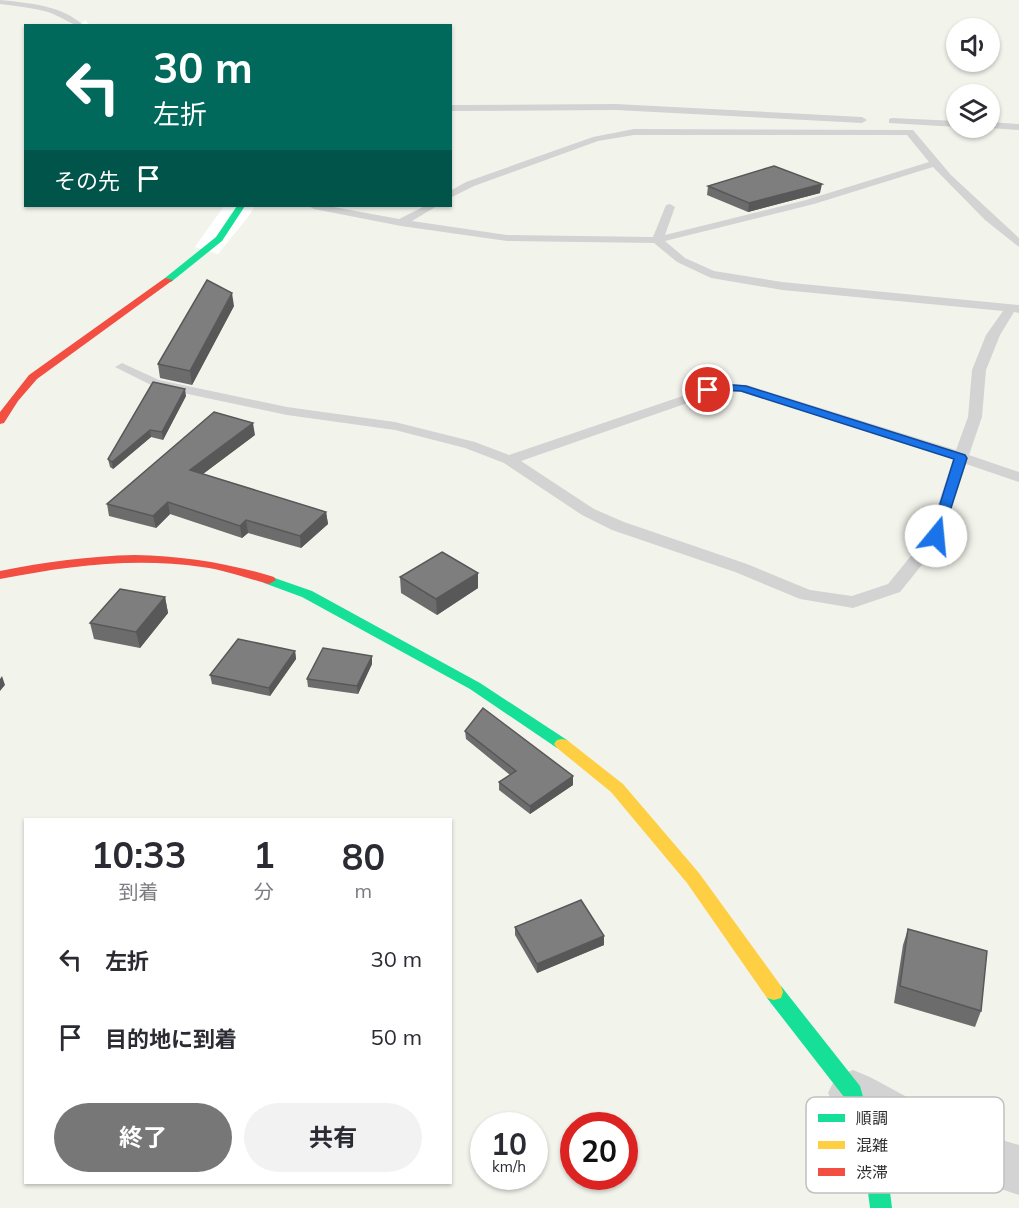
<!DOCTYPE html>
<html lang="ja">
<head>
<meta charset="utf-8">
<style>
  :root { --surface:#fff; --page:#f2f2f3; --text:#2b2b33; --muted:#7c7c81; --accent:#777 }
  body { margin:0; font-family:Mulish,"Noto Sans JP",sans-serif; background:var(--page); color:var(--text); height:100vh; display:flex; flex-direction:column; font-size:22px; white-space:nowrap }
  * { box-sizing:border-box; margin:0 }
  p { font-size:20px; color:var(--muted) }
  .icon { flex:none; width:33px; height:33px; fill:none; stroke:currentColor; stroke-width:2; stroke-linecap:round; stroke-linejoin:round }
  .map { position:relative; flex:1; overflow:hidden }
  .drawer { position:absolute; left:24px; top:818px; width:428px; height:366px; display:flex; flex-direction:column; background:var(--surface); border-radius:0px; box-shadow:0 2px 4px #0004 }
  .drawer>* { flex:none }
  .top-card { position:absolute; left:24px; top:24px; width:428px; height:183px; border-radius:0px; box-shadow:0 2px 4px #0004; background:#00695c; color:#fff; overflow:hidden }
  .tools { position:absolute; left:946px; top:18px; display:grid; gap:12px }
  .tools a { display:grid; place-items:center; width:54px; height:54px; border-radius:50%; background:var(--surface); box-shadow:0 2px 4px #0004; font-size:30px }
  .speed { position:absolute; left:470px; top:1112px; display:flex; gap:12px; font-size:30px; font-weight:700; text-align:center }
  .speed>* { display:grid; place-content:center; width:78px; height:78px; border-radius:50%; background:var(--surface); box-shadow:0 2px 4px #0004; line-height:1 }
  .speed small { font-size:15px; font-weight:400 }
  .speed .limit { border:9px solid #d22; background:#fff; color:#111 }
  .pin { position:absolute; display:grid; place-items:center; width:51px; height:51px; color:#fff; margin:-26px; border:3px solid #fff; border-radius:50%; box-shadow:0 2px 6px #0007 }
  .me { position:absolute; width:66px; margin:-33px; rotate:17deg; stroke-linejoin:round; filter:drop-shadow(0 0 4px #0008) }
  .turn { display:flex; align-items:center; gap:21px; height:126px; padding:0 30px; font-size:27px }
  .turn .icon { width:78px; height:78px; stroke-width:2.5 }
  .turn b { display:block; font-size:42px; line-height:51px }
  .then { display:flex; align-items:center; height:57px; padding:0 30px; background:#0003; gap:12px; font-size:22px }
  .eta { display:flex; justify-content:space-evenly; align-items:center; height:102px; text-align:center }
  .eta b { font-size:36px; font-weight:700; line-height:42px }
  .primary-button { display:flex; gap:12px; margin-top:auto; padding:12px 30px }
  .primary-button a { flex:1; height:69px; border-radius:36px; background:var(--accent); color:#fff; font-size:24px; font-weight:700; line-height:69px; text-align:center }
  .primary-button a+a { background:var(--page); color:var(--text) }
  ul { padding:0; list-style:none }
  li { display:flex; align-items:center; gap:18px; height:78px; padding:0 30px }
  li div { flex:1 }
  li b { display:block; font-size:22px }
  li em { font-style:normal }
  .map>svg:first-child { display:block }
</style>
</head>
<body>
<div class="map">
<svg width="1019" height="1208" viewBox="0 0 1019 1208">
  <rect width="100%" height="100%" fill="#fff"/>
  <!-- green -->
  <path fill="#f2f4ec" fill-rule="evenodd" d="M0,0H1019V1208H0ZM85,20L90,26H450V206H255L248,217L218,254L195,247L224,206H26V26L80,25ZM957,28H990V62H957ZM957,94H990V128H957ZM26,819H450V1182H26ZM483,1125H534V1176H483ZM573,1125H624V1176H573Z"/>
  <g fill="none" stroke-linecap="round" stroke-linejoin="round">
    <!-- lane -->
    <path fill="#d3d3d3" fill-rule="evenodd" d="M0,0C29,3 62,5 84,26C72,26 61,16 48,12C33,8 16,6 0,4Z
      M616,104L862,117L867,120L862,123L616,110L450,111V105Z
      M892,118L957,121V127L889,123V119Z
      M990,122L1019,124V130L989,128Z
      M634,129L913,130L951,175L1019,238V247L985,220L933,167L814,204L665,241L685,258L714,271L782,282L1019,305V313L1014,312L1000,335L986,370L982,417L969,455L1019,472V482L966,464L942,540L900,592L853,608L800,599L735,572L612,530L582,515L504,463L465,448L395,430L287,415L155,387L115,367L122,363L159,380L287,407L395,422L475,442L509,455L721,383L747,385L956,450L968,417L972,370L986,335L1003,311L782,290L711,278L677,262L654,243L507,241L401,226L314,209L309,206H328L399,219L425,206H437L412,221L507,235L653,237L666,205L670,204L675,207L665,235L806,200L929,162L907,135H634L598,141L474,186L450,198V191L466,182L593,137ZM722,391L741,392L953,459L928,535L888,584L852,596L810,590L747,564L624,522L594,509L521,461Z"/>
    <!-- street -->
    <path fill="#d3d3d3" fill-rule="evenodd" d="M853,1070L870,1077L968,1130L1019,1145V1195L939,1168L836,1109L828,1093L836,1077Z"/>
    <!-- fast -->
    <path fill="#16e098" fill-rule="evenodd" d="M237,206H245L222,241L171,282H165V278L216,237Z
      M269,576L312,591L480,683L567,740L570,744L567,748H557L470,689L302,597L264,583L262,580L264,577Z
      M774,984L781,986L860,1086L890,1192L892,1208H870L868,1192L844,1097L767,998L765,992L767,986Z"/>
    <!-- slow -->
    <path fill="#ffcf43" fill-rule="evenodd" d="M562,739L567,740L623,784L699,873L781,986L783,992L781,998L774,1000L767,998L687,883L611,792L557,748L554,744L557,740Z"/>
    <!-- jam -->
    <path fill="#f24e42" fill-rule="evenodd" d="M165,278L173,280L37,379L18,401L4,423L0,424V412L29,375Z
      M135,555C183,556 228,563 274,577L276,580L269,584C246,578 225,570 202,567C134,557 67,566 0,579V571C45,562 89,556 135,555Z"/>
  </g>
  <!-- wall -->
  <path fill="#6c6c6c" d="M708,186L820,193L748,212L707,195Z
    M234,306L192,385L160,378L158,364Z
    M186,396L163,440L151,437L113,469L110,467L108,459Z
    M255,435L203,474L326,512L328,524L301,548L248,533L242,538L170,514L156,528L109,516L107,504Z
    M400,577L478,588L437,615L401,593Z
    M165,597L168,613L140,648L94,639L90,623Z
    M295,651L296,659L270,696L212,684L210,675Z
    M372,664L358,694L308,687L307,679Z
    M465,731L573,776V785L530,814L499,790V782L510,775L466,739Z
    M515,927L604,936V945L537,973L515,935Z
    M908,929L981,1011L975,1027L894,1003L903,945Z"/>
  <!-- shaded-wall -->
  <path fill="#585858" d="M822,184L820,193L748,212L749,203Z
    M232,293L234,306L192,385L190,371Z
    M185,389L186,396L163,440L162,432Z
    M253,423L255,435L192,482L190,470Z
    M150,430L151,437L113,469L112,462Z
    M168,502L170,514L156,528L153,516Z
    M326,512L328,524L301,548L300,536Z
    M246,520L248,533L242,538L240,526Z
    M478,573V588L437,615L436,599Z
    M165,597L168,613L140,648L136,632Z
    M295,651L296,659L270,696L269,688Z
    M372,656V664L358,694L357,686Z
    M2,676L5,685L0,691V679Z
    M573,776V785L530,814V806Z
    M604,936V945L537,973V964Z"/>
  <!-- building -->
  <path fill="#7e7e7e" stroke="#585858" stroke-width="1.5" d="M774,166L822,184L749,203L708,186Z
    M207,280L232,293L190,371L158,364Z
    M153,382L185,389L162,432L150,430L112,462L108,459Z
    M214,412L253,423L190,470L326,512L300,536L246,520L240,526L168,502L153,516L107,504Z
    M442,552L478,573L436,599L400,577Z
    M120,589L165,597L136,632L90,623Z
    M238,639L295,651L269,688L210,675Z
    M323,648L372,656L357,686L307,679Z
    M483,708L573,776L530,806L499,782L516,771L465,731Z
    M581,900L604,936L537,964L515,927Z
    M908,929L987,951L981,1011L900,986Z"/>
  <!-- route -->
  <path fill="#1a73e8" stroke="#114b97" stroke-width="1.5" d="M720,384L746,386L965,455L967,458L941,539H932L930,536L954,459L741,391L720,390L708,393L703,390Z"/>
  <!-- legend -->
  <rect x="806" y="1097" width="198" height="96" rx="9" fill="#fff" stroke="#c0c0c0" stroke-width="1.5"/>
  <rect x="818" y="1114" width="27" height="8" fill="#16e098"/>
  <rect x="818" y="1141" width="27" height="8" fill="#ffcf43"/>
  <rect x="818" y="1168" width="27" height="8" fill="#f24e42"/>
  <g font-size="16" fill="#2e2e2e">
    <text x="856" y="1124">順調</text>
    <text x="856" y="1151">混雑</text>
    <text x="856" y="1178">渋滞</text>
  </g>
</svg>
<div class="tools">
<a><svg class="icon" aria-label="sound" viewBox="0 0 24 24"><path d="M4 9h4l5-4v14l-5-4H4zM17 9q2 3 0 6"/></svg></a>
<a><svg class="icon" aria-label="layers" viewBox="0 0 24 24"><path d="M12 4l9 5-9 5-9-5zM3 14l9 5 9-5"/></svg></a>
</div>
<div class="speed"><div>10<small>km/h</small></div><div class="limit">20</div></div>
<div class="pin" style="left:708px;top:390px;background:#d93025"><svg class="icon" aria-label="arrive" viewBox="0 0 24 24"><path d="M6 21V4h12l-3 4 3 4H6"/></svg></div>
<svg class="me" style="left:936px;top:536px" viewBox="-20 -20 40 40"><circle r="19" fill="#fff"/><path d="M0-13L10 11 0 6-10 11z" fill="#1a73e8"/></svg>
<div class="top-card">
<div class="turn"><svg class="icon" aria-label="left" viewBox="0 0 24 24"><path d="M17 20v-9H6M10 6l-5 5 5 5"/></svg><div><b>30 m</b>左折</div></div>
<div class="then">その先<svg class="icon" aria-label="arrive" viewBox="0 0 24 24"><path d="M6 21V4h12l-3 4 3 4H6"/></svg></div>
</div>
<section class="drawer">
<div class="eta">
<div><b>10:33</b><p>到着</p></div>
<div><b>1</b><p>分</p></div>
<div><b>80</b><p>m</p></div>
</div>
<ul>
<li><svg class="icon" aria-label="left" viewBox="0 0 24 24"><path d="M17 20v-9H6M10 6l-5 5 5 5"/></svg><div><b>左折</b></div><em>30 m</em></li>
<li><svg class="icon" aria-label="arrive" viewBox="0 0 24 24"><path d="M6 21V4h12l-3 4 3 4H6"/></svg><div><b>目的地に到着</b></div><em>50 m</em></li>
</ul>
<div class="primary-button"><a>終了</a><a>共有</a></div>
</section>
</div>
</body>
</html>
